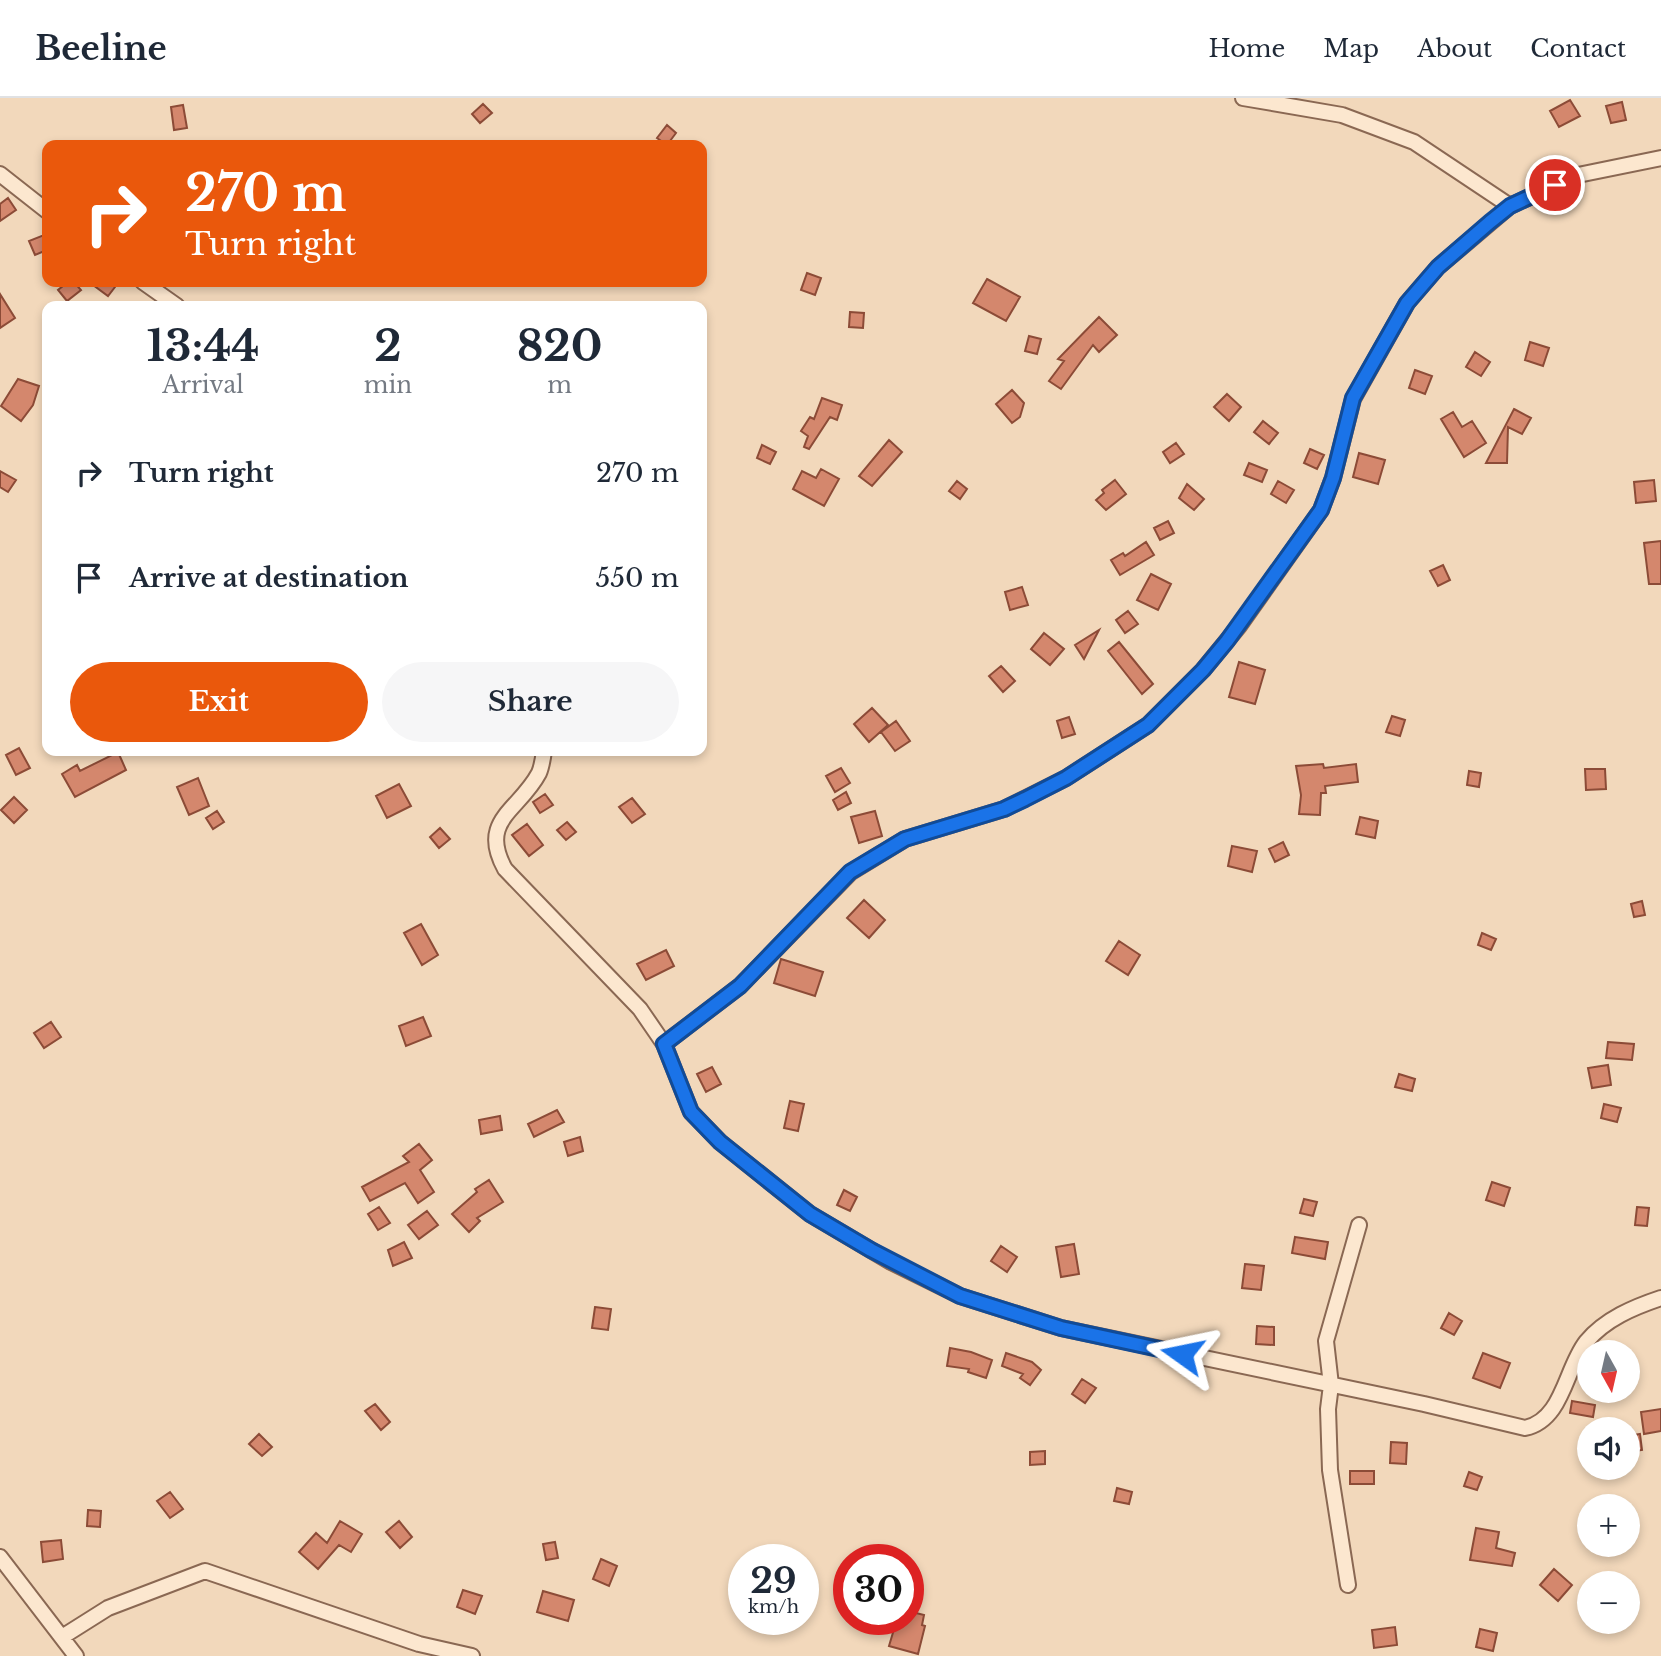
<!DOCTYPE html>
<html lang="en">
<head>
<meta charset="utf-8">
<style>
  :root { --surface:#fff; --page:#f6f6f7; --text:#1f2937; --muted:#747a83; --line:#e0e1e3; --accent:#ea580c }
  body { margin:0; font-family:"Libre Baskerville",serif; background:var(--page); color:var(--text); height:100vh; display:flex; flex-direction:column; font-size:26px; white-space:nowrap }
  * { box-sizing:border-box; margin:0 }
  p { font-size:23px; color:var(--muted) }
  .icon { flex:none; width:38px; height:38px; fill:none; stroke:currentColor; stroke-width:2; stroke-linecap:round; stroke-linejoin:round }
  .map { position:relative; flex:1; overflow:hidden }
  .panel { position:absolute; left:42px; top:203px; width:665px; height:455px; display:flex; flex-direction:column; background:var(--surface); border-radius:14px; box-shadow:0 4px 10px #0003 }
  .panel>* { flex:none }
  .guide { position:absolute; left:42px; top:42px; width:665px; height:147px; border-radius:14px; box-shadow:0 4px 10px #0003; background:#ea580c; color:#fff; overflow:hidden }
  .needle { width:46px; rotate:172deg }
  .fabs { position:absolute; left:1577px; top:1242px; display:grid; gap:14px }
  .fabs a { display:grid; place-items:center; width:63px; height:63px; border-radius:50%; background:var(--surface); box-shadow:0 4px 10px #0003; font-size:35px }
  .speed { position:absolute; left:728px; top:1446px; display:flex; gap:14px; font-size:35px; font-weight:700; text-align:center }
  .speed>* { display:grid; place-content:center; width:91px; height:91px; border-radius:50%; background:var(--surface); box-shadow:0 4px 10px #0003; line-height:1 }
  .speed small { font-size:18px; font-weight:400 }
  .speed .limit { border:10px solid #d22; background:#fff; color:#111 }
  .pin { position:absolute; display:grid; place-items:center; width:60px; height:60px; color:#fff; margin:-30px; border:4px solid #fff; border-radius:50%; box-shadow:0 2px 7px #0007 }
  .me { position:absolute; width:77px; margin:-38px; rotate:282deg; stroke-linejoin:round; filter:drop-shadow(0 0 5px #0008) }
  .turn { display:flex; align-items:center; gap:24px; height:147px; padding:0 28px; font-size:32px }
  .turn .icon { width:91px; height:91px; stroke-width:2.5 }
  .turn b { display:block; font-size:49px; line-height:60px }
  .eta { display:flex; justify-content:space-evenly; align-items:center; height:119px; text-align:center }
  .eta b { font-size:42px; font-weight:800; line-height:49px }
  .button { display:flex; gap:14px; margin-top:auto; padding:14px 28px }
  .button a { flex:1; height:80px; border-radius:42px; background:var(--accent); color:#fff; font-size:28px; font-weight:800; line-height:80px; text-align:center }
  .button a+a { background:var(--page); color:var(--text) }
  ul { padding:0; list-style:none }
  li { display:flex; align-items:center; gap:21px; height:105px; padding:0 28px }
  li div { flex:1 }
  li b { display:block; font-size:26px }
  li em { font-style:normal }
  header { display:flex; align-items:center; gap:42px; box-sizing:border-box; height:98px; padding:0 35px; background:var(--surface); border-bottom:2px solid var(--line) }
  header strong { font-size:33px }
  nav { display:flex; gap:38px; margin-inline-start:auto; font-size:24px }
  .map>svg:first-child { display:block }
</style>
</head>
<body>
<header>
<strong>Beeline</strong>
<nav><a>Home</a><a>Map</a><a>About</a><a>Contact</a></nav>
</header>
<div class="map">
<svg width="1661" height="1558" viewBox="0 0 1661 1558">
  <rect width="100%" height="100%" fill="#f2d8bb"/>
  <!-- building -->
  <path fill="#d4876d" stroke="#8c4b37" stroke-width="2" d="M1570,2L1580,18L1559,29L1550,13Z
    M1622,4L1626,22L1611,25L1606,8Z
    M483,6L492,15L480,25L472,16Z
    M183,7L187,30L174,32L171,9Z
    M667,27L676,35L667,47L657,40Z
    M8,100L16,112L0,123V106Z
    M44,137L47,152L35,157L29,143Z
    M807,175L821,180L815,197L801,192Z
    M987,181L1020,199L1006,223L973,205Z
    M68,184H74L81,192L67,203L58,192Z
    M89,184H109L115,189L108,198Z
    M0,196L15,220L0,230Z
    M850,214L864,215L863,230L849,229Z
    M1099,219L1117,237L1099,254L1093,247L1061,291L1049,283L1064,263L1058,261Z
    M1029,238L1041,241L1037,256L1025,253Z
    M1530,244L1549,250L1543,268L1525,262Z
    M1475,254L1490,264L1481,278L1466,269Z
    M1415,272L1432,278L1425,296L1409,290Z
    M18,281L39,288L33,307L21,323L1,308Z
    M1012,292L1024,305L1020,319L1012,325L996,306Z
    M1227,296L1241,309L1229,323L1214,309Z
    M822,300L842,307L837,322L830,319L809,351L804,349L808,338L801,333L810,319L814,321Z
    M1514,311L1531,320L1522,336L1508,329L1507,365H1486Z
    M1453,314L1462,329L1472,323L1486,345L1464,359L1441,321Z
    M1263,323L1278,335L1269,346L1254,334Z
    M889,342L902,354L872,388L859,378Z
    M1176,345L1184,356L1170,365L1163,354Z
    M762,347L776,354L770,366L757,360Z
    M1310,351L1324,357L1317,371L1304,365Z
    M1359,355L1385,362L1378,386L1353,379Z
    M1249,365L1267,372L1262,384L1244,377Z
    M821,371L839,381L824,408L793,391L802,373L816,380Z
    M0,373L16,382L8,394L0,389Z
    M1115,382L1126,396L1106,412L1096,402L1104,395L1102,392Z
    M1654,382L1656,403L1636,405L1634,384Z
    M957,383L967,391L960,401L949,393Z
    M1278,383L1294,392L1286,405L1271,396Z
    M1187,386L1204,401L1194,412L1179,400Z
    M1168,423L1174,435L1160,442L1154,430Z
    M1661,443V486H1649L1644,445Z
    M1146,444L1154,457L1120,477L1111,462L1123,455L1125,458Z
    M1443,467L1450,482L1438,488L1430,473Z
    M1151,476L1171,486L1158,512L1137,502Z
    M1022,489L1028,507L1010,512L1005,494Z
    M1128,513L1138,526L1125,535L1116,522Z
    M1099,532L1084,561L1075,547Z
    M1044,535L1064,551L1050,567L1031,551Z
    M1119,544L1153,586L1142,596L1108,553Z
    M1239,564L1265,572L1255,606L1229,599Z
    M1001,568L1015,583L1003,594L989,578Z
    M872,610L888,627L869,644L854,626Z
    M1392,618L1405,622L1400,638L1386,634Z
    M1069,619L1075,636L1062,640L1057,623Z
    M896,623L910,643L895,653L881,634Z
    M19,650L30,670L16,677L6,657Z
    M118,654L126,672L75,699L62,676L77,667L80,673Z
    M1323,666L1324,670L1356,666L1358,684L1325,688L1326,695H1321L1320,717L1299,716L1301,697L1296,668Z
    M841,670L850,685L835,694L826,678Z
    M1585,671H1605L1606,691L1586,692Z
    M1469,673L1481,675L1479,689L1467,687Z
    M198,680L209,708L189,717L177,689Z
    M399,686L411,708L387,720L376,698Z
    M846,694L851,705L838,712L833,702Z
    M545,696L553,707L540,715L533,704Z
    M14,699L27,712L14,725L1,712Z
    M632,700L645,716L632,725L619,709Z
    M217,713L224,724L213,731L206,720Z
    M875,713L882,738L859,745L851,719Z
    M1360,719L1378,723L1375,740L1356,736Z
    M567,724L576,734L566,742L557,732Z
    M527,726L543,747L529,758L512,737Z
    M440,730L450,741L439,750L430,739Z
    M1283,744L1289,757L1275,764L1269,751Z
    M1232,748L1257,753L1252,774L1228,768Z
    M864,802L885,822L869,840L847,820Z
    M1642,803L1645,817L1634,819L1631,806Z
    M421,826L438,857L422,867L404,835Z
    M1482,835L1496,841L1491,852L1478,847Z
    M1119,843L1140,857L1128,877L1106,863Z
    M666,852L674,868L646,882L637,866Z
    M781,861L823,874L815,898L774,885Z
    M423,919L431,938L406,948L399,928Z
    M51,924L61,939L44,950L34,935Z
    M1608,944L1634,946L1632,962L1606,960Z
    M1608,967L1611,987L1592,990L1588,970Z
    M712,969L721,986L706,994L697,976Z
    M1399,976L1415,981L1412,993L1395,989Z
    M790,1003L804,1006L798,1033L784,1030Z
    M1604,1006L1621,1010L1617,1024L1601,1020Z
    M557,1012L564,1024L534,1039L528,1026Z
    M500,1018L502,1032L481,1036L479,1022Z
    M580,1039L583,1053L568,1058L564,1044Z
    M419,1046L432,1062L420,1072L434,1094L418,1105L405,1085L370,1103L362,1089L409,1064L403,1058Z
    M489,1082L503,1104L477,1120L480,1123L469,1134L452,1116L477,1094L475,1091Z
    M1492,1084L1510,1090L1504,1108L1486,1102Z
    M844,1092L857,1099L850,1113L837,1107Z
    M1304,1101L1317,1104L1313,1118L1300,1115Z
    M379,1109L390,1125L378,1132L368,1116Z
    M1637,1109L1649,1110L1647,1128L1635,1127Z
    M427,1113L438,1127L419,1141L408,1127Z
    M1295,1139L1328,1144L1325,1161L1292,1155Z
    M404,1144L412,1160L393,1168L388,1152Z
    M1074,1146L1079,1176L1061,1179L1056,1149Z
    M1001,1148L1017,1159L1007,1174L991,1163Z
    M1245,1166L1264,1168L1261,1192L1242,1190Z
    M595,1209L611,1211L608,1232L592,1230Z
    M1449,1215L1462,1223L1454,1237L1441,1230Z
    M1257,1228L1274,1229V1247L1256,1246Z
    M950,1250L971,1254L992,1262L986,1280L968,1274L969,1271L947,1268Z
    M1006,1255L1032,1264L1041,1272L1030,1287L1020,1280L1023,1276L1002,1268Z
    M1483,1255L1510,1265L1500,1290L1473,1280Z
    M1082,1281L1096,1290L1085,1305L1072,1296Z
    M1572,1303L1595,1307L1593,1319L1570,1315Z
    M375,1306L390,1324L381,1332L365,1313Z
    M1661,1311V1333L1644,1336L1641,1314Z
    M259,1336L272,1349L262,1358L249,1346Z
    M1640,1336L1642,1352L1628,1354V1338Z
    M1391,1344L1407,1345L1406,1366L1390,1365Z
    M1045,1353V1366L1030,1367V1354Z
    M1350,1373H1374V1386H1350Z
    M1469,1374L1482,1379L1477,1392L1464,1388Z
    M1117,1390L1132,1394L1129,1406L1114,1403Z
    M170,1394L183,1411L170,1420L157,1403Z
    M88,1412L101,1413L100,1429L87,1428Z
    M340,1423L362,1436L351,1454L339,1447L318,1471L299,1454L316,1435L327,1445Z
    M399,1423L412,1439L400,1450L386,1434Z
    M1476,1430L1499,1434L1496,1450L1515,1455L1512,1468L1470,1462Z
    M61,1442L63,1461L43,1464L41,1444Z
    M555,1444L558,1460L546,1462L543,1446Z
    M601,1461L617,1468L609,1488L593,1481Z
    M1554,1471L1572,1487L1558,1503L1540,1487Z
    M463,1492L482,1498L475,1516L457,1509Z
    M543,1493L574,1502L568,1523L537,1514Z
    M908,1513L924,1517L922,1527L925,1528L918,1556L889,1548L897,1521H908Z
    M1395,1529L1397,1547L1374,1550L1372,1532Z
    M1480,1531L1497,1535L1493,1553L1476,1549Z"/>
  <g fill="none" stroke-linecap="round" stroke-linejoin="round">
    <defs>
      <path id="street" d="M1243,0L1342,17L1414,44L1510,108
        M0,76L47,113
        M143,184L177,208
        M544,653C543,660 542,668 539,675C519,713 478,722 505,771L640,911L664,946L691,1014L720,1044L810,1116L891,1164L960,1198L1061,1230L1424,1306L1525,1330C1563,1322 1565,1271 1586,1244C1605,1221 1634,1209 1661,1200
        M664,946L740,888L851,774L905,741L1004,711L1066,680L1148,627L1203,572L1239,528L1321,412L1333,380L1353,301L1407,205L1438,169L1510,108L1578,77L1661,60
        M0,1459L76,1558
        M1348,1487L1330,1372L1328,1311L1331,1287L1326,1243L1359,1127
        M62,1539L108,1510L205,1473L419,1546L472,1558"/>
    </defs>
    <!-- street casing -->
    <use href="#street" stroke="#8a6853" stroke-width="18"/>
    <!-- street -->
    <use href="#street" stroke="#fce7cf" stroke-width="14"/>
  </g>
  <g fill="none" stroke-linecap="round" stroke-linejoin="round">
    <defs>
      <path id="route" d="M1182,1256L1061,1230L960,1198L871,1152L810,1116L720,1044L691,1014L664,946L740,888L850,774L905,741L1004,711L1025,701L1066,680L1148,627L1203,572L1227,543L1321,412L1333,380L1353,300L1407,205L1438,169L1490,124L1510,108L1555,87"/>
    </defs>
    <!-- route casing -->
    <use href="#route" stroke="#114b97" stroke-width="18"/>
    <!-- route -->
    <use href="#route" stroke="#1a73e8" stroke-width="12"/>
  </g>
</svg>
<div class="fabs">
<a><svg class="needle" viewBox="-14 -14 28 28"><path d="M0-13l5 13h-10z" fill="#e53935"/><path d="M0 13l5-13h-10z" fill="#747a83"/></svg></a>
<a><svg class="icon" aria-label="sound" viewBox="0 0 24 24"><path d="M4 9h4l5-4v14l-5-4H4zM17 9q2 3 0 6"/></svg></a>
<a>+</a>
<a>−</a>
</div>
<div class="speed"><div>29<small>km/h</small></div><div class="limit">30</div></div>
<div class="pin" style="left:1555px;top:87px;background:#d93025"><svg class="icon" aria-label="arrive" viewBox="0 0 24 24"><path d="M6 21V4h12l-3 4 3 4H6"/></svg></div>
<svg class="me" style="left:1182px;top:1256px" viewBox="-20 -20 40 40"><path d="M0-17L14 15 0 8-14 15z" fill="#1a73e8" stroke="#fff" stroke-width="4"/></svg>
<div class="guide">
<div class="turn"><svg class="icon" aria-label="right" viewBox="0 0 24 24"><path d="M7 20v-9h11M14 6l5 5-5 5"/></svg><div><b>270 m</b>Turn right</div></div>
</div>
<section class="panel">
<div class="eta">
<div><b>13:44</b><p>Arrival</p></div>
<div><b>2</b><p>min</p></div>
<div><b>820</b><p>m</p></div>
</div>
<ul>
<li><svg class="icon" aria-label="right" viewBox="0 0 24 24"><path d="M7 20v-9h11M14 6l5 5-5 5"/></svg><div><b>Turn right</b></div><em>270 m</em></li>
<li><svg class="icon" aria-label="arrive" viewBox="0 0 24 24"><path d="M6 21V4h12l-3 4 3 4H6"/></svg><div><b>Arrive at destination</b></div><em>550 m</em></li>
</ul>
<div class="button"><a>Exit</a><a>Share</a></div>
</section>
</div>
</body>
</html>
